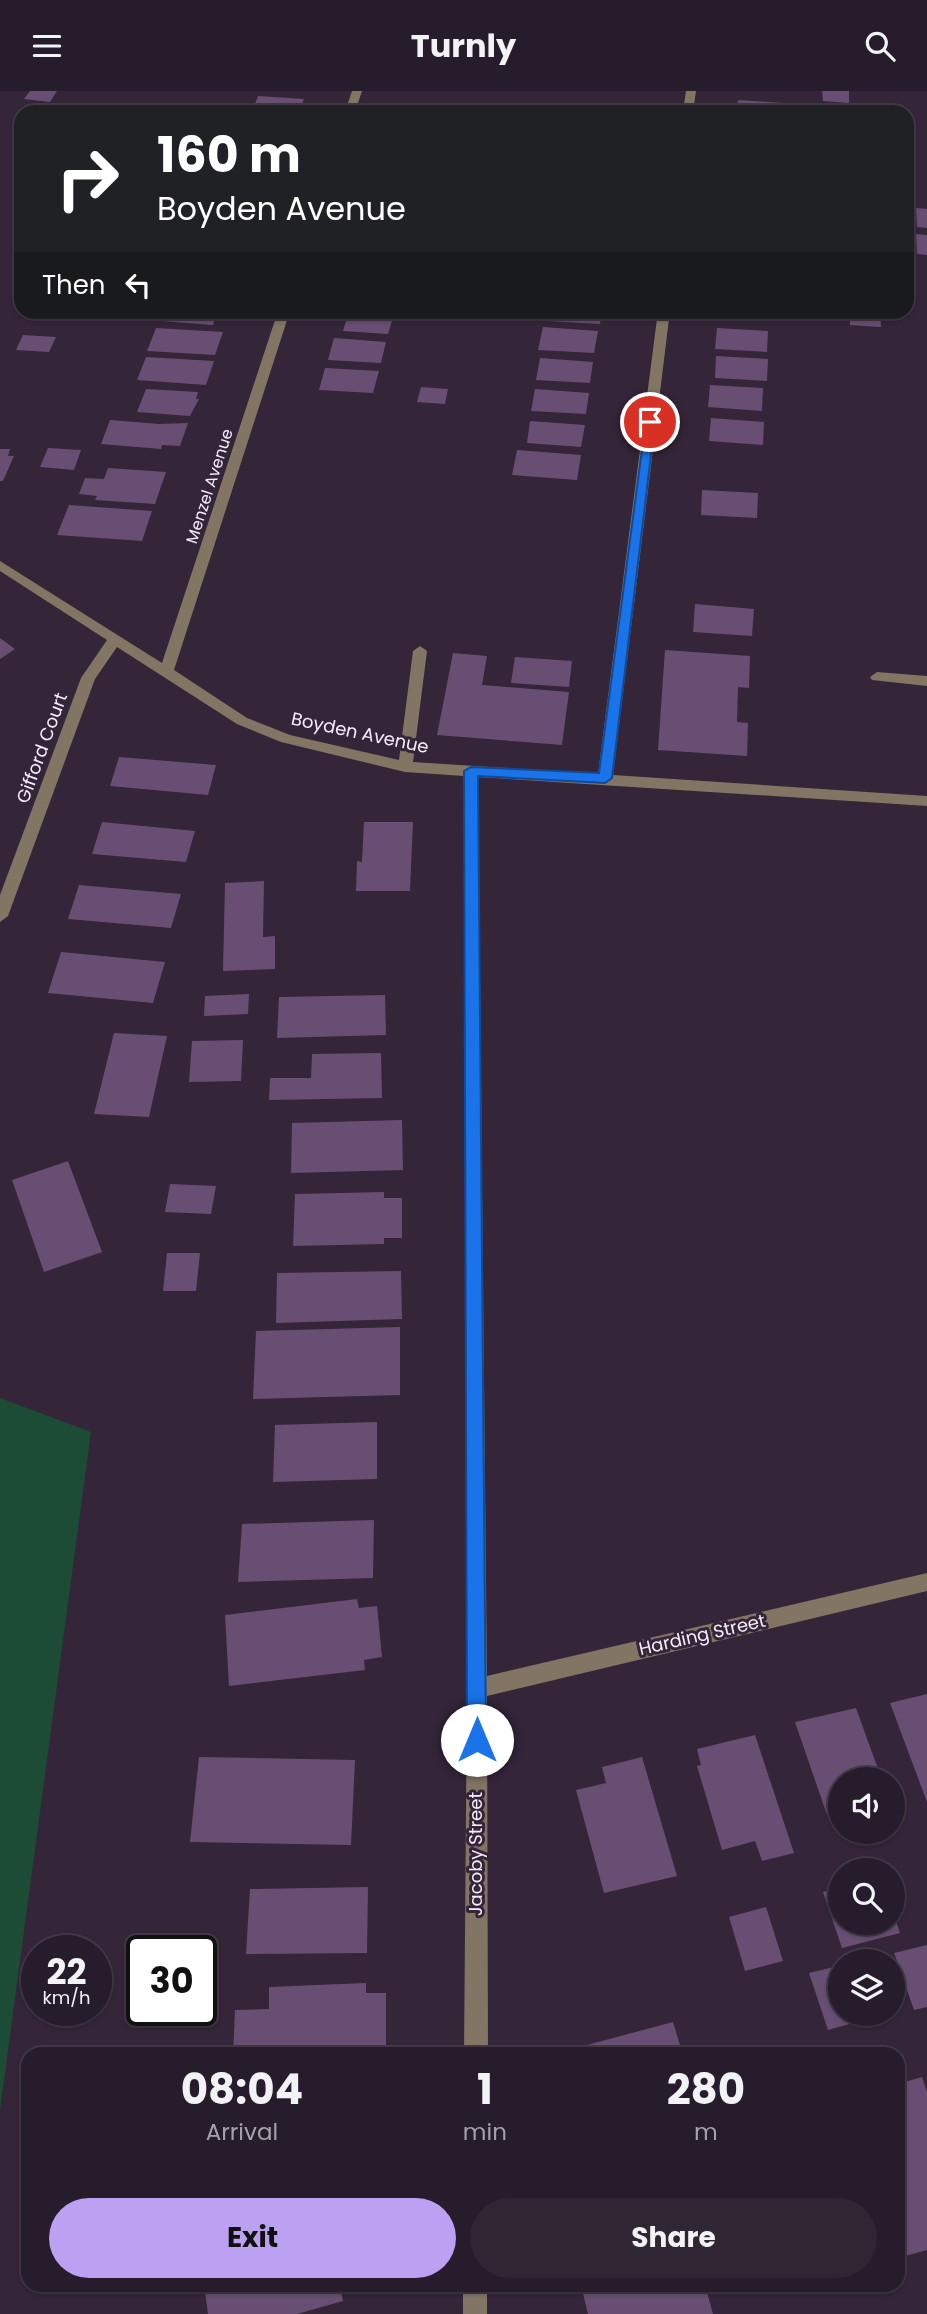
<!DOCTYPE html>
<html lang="en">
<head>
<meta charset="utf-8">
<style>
  :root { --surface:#271c2b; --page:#2f2533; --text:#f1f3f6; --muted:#a4a1a9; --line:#433a47; --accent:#bca0f2 }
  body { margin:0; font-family:Poppins,sans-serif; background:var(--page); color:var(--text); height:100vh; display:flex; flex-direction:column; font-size:26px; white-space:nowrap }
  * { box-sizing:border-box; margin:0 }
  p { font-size:23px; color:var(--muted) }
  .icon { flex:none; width:38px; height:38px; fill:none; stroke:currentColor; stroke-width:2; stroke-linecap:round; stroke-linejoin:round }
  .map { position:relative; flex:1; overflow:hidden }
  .panel { position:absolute; left:21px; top:1956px; width:884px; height:245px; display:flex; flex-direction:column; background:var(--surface); border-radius:21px; box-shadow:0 2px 5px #0004,0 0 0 2px var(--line) }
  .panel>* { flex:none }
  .top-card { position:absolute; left:14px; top:14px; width:900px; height:214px; border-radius:21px; box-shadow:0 2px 5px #0004,0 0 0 2px var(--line); background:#202124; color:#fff; overflow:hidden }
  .controls { position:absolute; left:828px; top:1676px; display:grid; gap:14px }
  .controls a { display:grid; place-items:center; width:77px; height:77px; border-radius:50%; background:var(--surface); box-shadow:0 2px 5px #0004,0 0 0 2px var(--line); font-size:35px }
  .speed { position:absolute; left:21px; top:1844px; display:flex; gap:14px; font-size:35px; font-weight:700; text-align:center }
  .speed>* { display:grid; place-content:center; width:91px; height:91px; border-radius:50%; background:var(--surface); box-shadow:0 2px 5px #0004,0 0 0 2px var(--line); line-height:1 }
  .speed small { font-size:18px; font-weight:400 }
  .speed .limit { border:4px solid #111; border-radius:10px; background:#fff; color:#111 }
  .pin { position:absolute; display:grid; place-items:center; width:60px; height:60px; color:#fff; margin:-30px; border:4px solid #fff; border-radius:50%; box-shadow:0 2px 7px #0007 }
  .me { position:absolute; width:77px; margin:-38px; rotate:0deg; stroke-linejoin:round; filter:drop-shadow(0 0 5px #0008) }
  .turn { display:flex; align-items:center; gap:24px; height:147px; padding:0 28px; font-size:32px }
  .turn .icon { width:91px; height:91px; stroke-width:2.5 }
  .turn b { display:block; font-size:49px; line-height:60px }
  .then { display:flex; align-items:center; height:66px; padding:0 28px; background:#0003; gap:14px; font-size:26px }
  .eta { display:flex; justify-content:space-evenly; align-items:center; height:119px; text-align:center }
  .eta b { font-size:42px; font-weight:700; line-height:49px }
  .action { display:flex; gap:14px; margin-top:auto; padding:14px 28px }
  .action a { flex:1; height:80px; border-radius:42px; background:var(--accent); color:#111; font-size:28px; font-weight:700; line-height:80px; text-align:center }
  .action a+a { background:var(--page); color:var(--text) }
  header { display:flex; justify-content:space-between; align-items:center; height:91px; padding:0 28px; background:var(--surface); font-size:32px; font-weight:700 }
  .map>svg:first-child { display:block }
</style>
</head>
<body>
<header><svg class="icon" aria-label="menu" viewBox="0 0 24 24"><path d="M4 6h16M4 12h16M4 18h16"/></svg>Turnly<svg class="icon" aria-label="search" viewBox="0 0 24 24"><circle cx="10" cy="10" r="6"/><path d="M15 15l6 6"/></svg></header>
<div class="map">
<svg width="927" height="2223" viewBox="0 0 927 2223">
  <rect width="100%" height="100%" fill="#342539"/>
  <!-- green -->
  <path fill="#1c4c35" d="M0,1307L91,1341L0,2019Z"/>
  <!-- building -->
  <path fill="#684e72" d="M30,0H57L50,11L24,8Z
    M822,0H849V12L823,10Z
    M258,5L304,8L299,21H252Z
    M738,9L784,12L783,21H737Z
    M916,117L927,118V137L917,136Z
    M916,143L927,144V164L917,163Z
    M165,220H217L213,234L161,230Z
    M349,220L394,223L388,243L343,240Z
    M548,220H602L600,233L546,230Z
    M850,220H880L881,236L850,234Z
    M543,236L598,240L594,262L538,259Z
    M156,237L223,241L215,264L147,260Z
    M717,237L768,240L767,261L715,258Z
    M23,244L56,246L49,261L16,259Z
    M334,247L386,251L381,272L328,269Z
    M716,265L768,268L767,290L715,287Z
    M146,266L214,270L206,294L137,289Z
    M540,267L593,271L590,292L536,289Z
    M325,277L379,280L373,302L319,299Z
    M710,294L763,297L762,320L708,316Z
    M421,296L448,298L445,313L417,311Z
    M146,298L198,301L196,308H199L190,325L137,321Z
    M535,298L589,302L586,323L531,320Z
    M711,327L764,331L763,354L709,350Z
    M110,329L159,333L188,332L180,355L162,354L161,358L101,353Z
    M530,330L585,334L581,356L527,352Z
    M48,357L81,359L74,379L40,376Z
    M0,358H10L8,365H14L3,390H0Z
    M517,359L581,364L577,389L512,384Z
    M108,377L166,381L155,413L95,409L97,405L79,403L85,387L104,388Z
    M702,399L758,402L757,427L701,424Z
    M69,414L152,420L142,450L57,444Z
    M695,513L754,518L752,545L693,541Z
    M0,547L15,558L0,568Z
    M665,559L750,565L749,597L738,596L737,631L748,632L747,665L658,659Z
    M453,562L487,565L482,594L569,601L562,654L437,644Z
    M515,566L572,570L569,596L511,592Z
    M119,666L216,674L208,704L110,695Z
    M102,731L195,740L186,771L92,763Z
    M364,731H413L410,800H356L357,770L362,771Z
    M264,790L263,846L275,845V878L223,880L225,792Z
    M79,794L181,803L171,837L68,828Z
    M61,861L165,871L153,912L48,902Z
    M249,903L248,923L204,925L205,905Z
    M385,904L386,944L277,947L279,906Z
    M114,942L167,945L149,1026L94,1023Z
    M243,949L241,990L189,991L192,950Z
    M381,962L382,1007L269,1009L270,987H311L312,963Z
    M402,1029L403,1079L291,1082L292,1032Z
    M68,1070L102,1161L44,1181L12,1089Z
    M170,1093L216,1095L211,1123L165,1121Z
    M384,1101V1107H402V1147H384V1153L293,1155L295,1103Z
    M167,1162H200L196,1200H163Z
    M401,1180L402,1228L276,1232L277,1182Z
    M400,1236V1304L253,1308L256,1240Z
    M377,1331V1388L273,1391L275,1334Z
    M374,1429L373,1487L238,1491L242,1433Z
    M357,1508L359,1517L377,1515L382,1566L364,1569L365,1579L229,1595L225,1524Z
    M927,1603V1711L890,1612Z
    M856,1617L882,1689H840V1721L827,1724L795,1631Z
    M755,1644L794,1762L762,1770L755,1750L722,1759L697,1675L701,1674L697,1658Z
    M199,1666L355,1669L351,1754L190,1751Z
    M642,1666L677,1785L604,1802L576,1699L606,1692L602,1676Z
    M368,1796L367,1862L246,1863L250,1798Z
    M840,1797V1832H892L893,1821L900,1842L842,1857L823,1801Z
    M766,1816L783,1870L745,1880L729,1826Z
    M927,1854V1916L914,1919L894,1862Z
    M834,1876L840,1894V1923H850L853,1932L828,1939L809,1882Z
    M366,1892V1902H386V1964H233L235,1919L269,1918V1896Z
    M673,1931L683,1964H573L572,1958Z
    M922,1986L927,2001V2159L898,2167V1993Z
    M204,2194H340L343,2210L297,2223H208Z
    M581,2194H705L713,2223H588Z"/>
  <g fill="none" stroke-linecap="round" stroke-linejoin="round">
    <!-- minor -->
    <path fill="#827564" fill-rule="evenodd" d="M352,0H362L355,21H345Z
      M686,0H696L693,21H683Z
      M278,220H290L174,579L247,627L290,644L399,669L413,560L420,555L427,560L413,671L598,683L658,220H670L613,684L927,705V715L478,686L487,1585L927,1482V1500L487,1605L488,1964H464L467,1597L464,685L405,681L281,651L237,633L117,556L95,588L8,825L0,831V804L81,587L107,549L0,480V470L162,572Z
      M877,581L927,585V595L872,589L870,586Z
      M463,2194H487V2223H463Z"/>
  </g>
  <!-- route -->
  <path fill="#1a73e8" stroke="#114b97" stroke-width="2" d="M646,329L655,331L612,687L605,692L478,685L486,1649L484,1656L477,1659L470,1656L467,1649L464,680L471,676L599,682Z"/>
  <g text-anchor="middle" stroke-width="6" stroke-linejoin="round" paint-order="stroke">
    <!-- far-street labels -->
    <g font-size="16" fill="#f6ecfa" stroke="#342539">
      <text transform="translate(209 395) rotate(-72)" y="6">Menzel Avenue</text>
    </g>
    <!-- street labels -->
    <g font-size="18" fill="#f6ecfa" stroke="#342539">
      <text transform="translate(360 642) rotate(12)" y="6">Boyden Avenue</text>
      <text transform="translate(42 657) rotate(-70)" y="6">Gifford Court</text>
      <text transform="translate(702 1544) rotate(-13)" y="6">Harding Street</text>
      <text transform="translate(476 1763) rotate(-90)" y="6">Jacoby Street</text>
    </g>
  </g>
</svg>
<div class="controls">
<a><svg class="icon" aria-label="sound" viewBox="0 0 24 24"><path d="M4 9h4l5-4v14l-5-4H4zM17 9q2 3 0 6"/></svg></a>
<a><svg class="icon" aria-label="search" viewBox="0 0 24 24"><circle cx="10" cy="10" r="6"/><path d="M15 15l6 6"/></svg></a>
<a><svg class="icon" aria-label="layers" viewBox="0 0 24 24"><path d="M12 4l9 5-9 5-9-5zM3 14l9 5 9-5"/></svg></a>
</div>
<div class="speed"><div>22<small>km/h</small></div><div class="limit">30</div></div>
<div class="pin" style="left:650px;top:331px;background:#d93025"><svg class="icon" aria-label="arrive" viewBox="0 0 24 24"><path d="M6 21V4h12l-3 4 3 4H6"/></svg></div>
<svg class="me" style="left:477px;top:1649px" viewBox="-20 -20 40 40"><circle r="19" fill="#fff"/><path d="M0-13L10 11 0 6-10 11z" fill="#1a73e8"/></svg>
<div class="top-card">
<div class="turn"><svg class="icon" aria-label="right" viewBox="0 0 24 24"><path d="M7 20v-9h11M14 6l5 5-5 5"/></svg><div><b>160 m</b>Boyden Avenue</div></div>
<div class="then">Then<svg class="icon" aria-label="left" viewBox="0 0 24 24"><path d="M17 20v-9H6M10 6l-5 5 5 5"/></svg></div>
</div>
<section class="panel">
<div class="eta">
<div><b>08:04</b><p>Arrival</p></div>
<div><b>1</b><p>min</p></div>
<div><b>280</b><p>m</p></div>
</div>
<div class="action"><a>Exit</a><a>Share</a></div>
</section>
</div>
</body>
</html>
